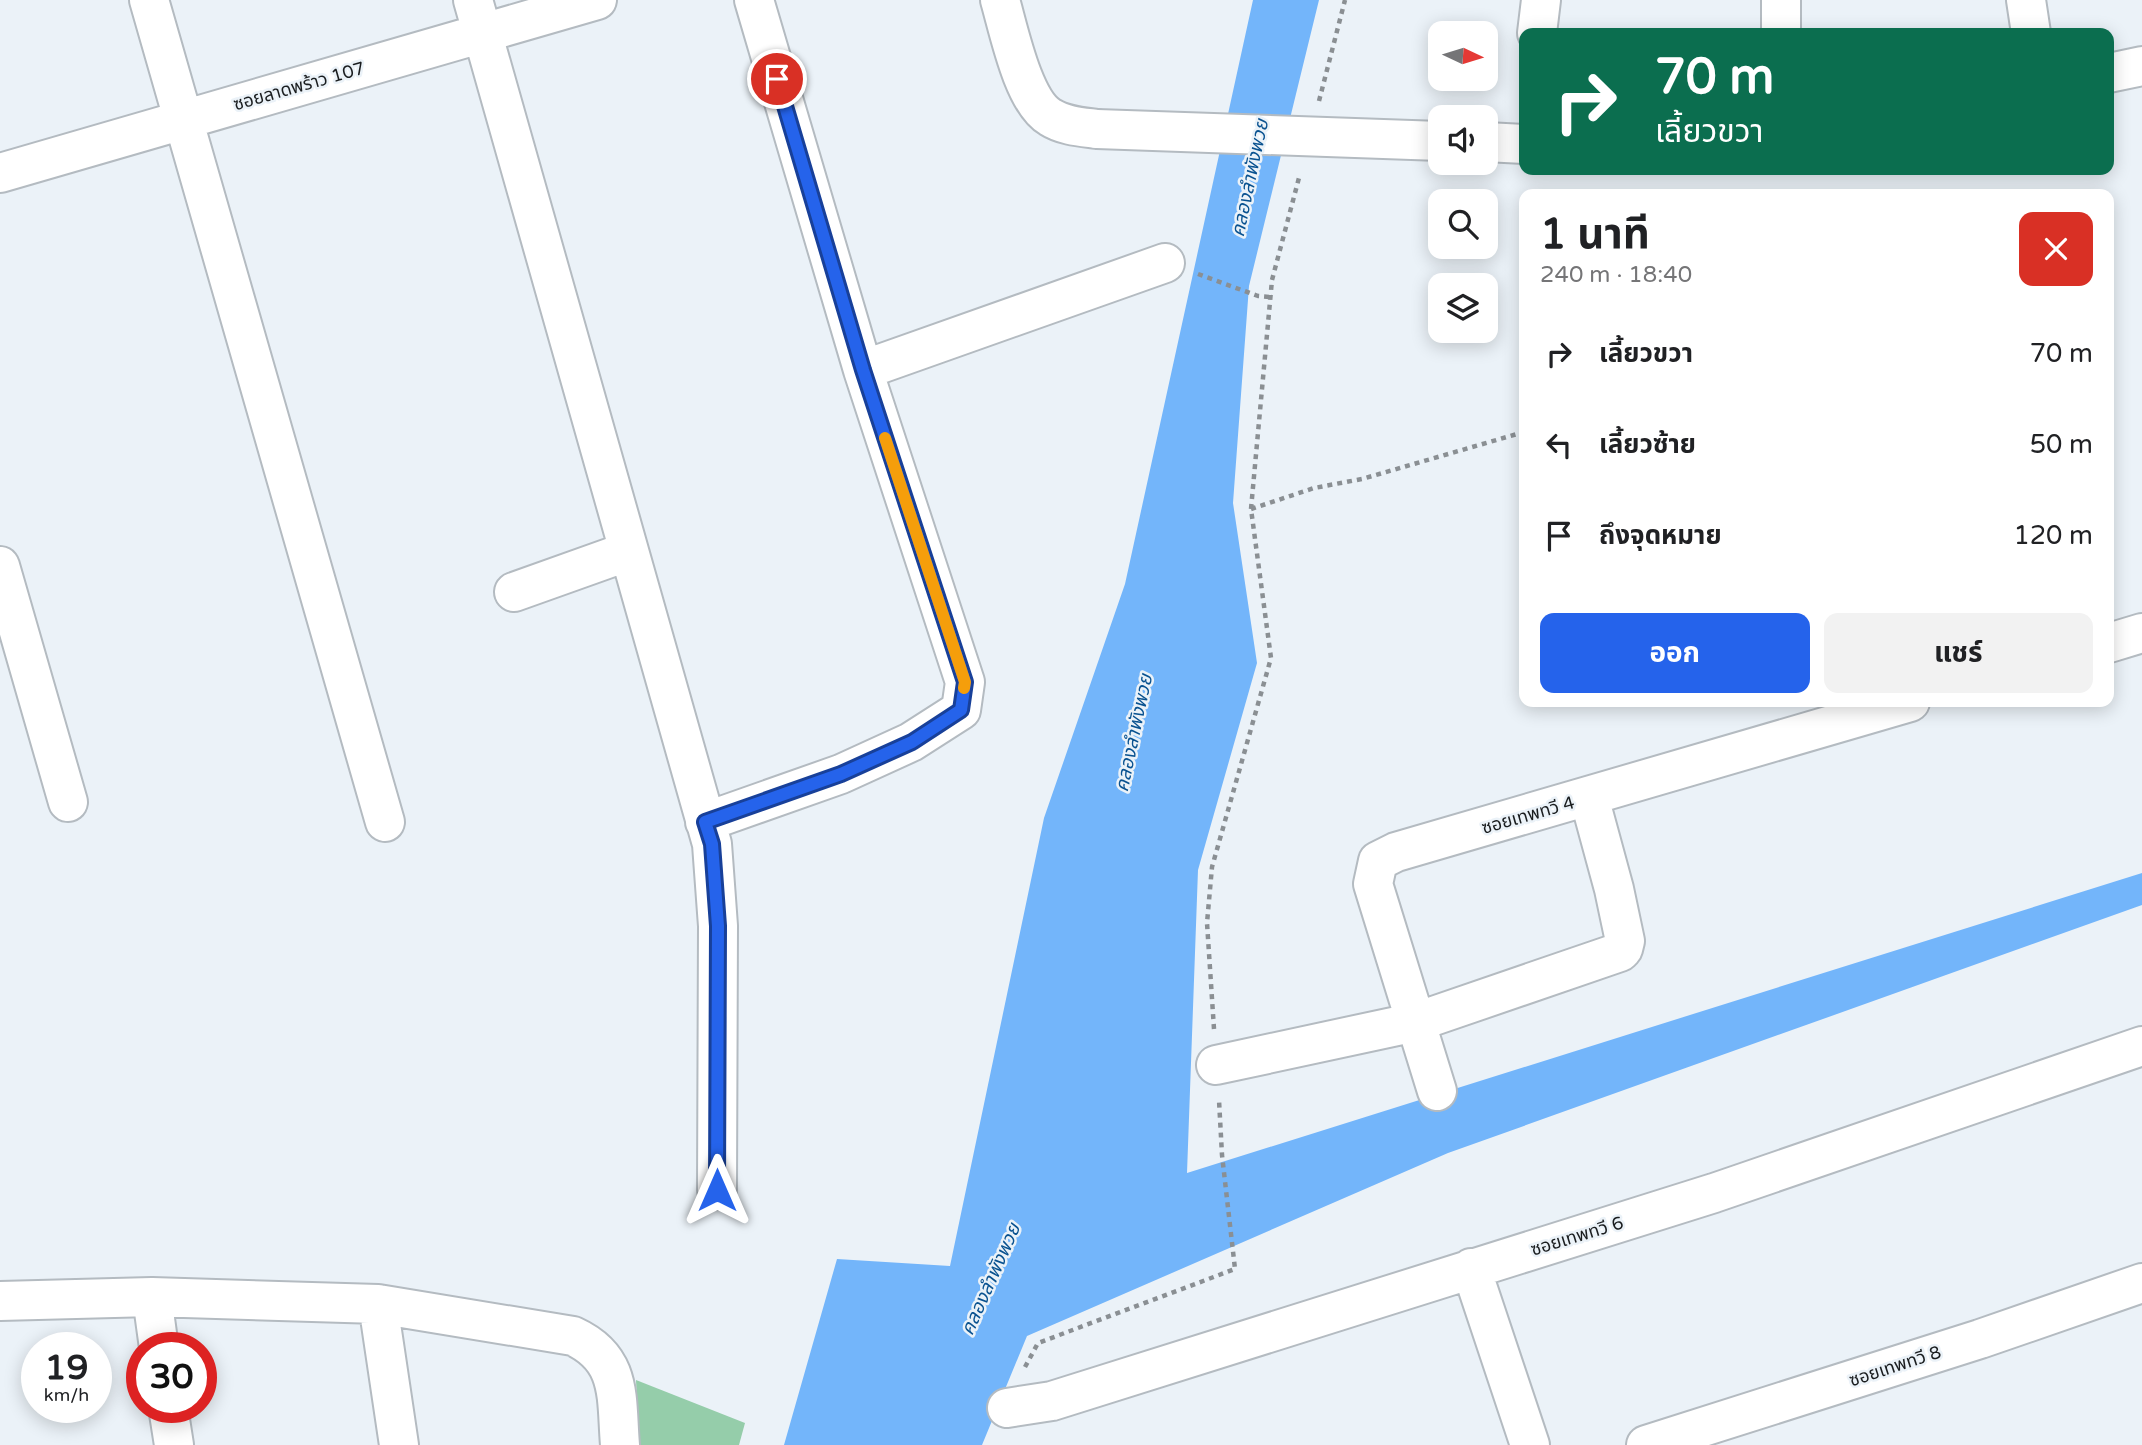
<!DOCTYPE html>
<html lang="th">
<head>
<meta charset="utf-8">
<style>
  :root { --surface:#fff; --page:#f2f2f2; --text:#202124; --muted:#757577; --accent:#2563eb }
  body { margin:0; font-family:"Varela Round","Noto Sans Thai",sans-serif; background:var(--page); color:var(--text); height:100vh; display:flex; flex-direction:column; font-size:26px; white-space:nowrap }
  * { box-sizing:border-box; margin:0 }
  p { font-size:23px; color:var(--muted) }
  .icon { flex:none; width:38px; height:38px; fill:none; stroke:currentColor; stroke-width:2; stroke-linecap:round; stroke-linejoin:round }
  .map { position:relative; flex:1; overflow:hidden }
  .sheet { position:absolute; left:1519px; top:189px; width:595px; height:518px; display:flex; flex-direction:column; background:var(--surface); border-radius:14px; box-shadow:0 4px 18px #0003 }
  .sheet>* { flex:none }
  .banner { position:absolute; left:1519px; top:28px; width:595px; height:147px; border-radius:14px; box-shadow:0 4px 18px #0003; background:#0b6e4f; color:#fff; overflow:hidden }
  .needle { width:46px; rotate:94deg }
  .fabs { position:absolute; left:1428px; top:21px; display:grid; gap:14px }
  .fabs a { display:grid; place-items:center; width:70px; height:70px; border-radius:14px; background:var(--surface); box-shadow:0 4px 18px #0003; font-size:35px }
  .speed { position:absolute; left:21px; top:1332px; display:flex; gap:14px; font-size:35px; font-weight:700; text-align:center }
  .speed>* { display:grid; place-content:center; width:91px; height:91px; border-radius:50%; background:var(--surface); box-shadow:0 4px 18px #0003; line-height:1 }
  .speed small { font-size:18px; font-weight:400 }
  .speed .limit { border:10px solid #d22; background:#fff; color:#111 }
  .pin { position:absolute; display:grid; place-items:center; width:60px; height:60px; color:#fff; margin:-30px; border:4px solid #fff; border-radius:50%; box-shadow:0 2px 7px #0007 }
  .me { position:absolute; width:77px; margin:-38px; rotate:0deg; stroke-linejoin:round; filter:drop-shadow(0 0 5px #0008) }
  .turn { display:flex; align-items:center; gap:24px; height:147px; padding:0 21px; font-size:32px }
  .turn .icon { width:91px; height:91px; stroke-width:2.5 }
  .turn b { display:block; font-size:49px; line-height:60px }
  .round { display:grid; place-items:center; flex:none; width:74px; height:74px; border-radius:14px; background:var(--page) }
  .head { display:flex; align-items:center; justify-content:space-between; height:119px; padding:0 21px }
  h1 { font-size:42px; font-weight:700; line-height:52px }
  .cta { display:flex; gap:14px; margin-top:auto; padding:14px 21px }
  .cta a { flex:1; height:80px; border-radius:14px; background:var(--accent); color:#fff; font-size:28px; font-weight:700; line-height:80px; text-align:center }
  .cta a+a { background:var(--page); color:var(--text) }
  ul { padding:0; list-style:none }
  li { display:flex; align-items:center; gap:21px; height:91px; padding:0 21px }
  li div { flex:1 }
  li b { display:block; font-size:26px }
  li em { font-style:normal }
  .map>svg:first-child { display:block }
</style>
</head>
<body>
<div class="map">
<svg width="2142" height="1445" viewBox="0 0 2142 1445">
  <rect width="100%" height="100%" fill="#ebf2f8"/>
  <!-- green -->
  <path fill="#95cdaa" d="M636,1380L745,1423L739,1445H639Z"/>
  <!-- water -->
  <path fill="#73b5fa" d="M1253,0H1319L1249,286L1233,503L1257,663L1198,870L1187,1173L2142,873V905L1448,1153L1027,1336L982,1445H784L837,1259L950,1266L1044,818L1125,584Z"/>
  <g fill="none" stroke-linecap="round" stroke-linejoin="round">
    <defs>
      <path id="minor" d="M149,0L385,822
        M473,0L712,844L718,926L717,1190
        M1000,0C1009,31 1023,101 1050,117C1064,126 1082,127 1097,129
        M1781,0V33
        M2026,0L2031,33
        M1537,33L1541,0
        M2109,73L2142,66
        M1486,142L1524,144
        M0,173L597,0
        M863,370L1165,263
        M0,566L68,802
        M514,592L629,551
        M2109,643L2142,633
        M705,822L841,774L911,742L961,710L965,682L863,370L754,0
        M1216,1065L1416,1022L1620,952L1623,949L1625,941L1614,889L1589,797
        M1437,1091L1373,884L1378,861L1396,852L1910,702
        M1471,1268L1530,1445
        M152,1297L159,1348
        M0,1301L152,1297L378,1304L573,1336C623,1359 616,1398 620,1445
        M378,1304L399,1445
        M168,1407L174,1445
        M1007,1408L1052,1401L1714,1193L2142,1046
        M1646,1445L1980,1339L2142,1283"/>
    </defs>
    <!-- minor casing -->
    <use href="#minor" stroke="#b4bbc1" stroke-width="42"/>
    <!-- path -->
    <path stroke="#8a8f93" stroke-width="4.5" stroke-dasharray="5 5" stroke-linecap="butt" d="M1319,101L1345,0
      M1198,274L1258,296L1270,297
      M1251,509L1314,488L1362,479L1524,432
      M1214,1029L1207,923L1212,867L1271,658L1251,509L1272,280L1300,174
      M1025,1367L1038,1343L1235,1269L1222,1155L1219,1100"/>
    <!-- minor -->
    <use href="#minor" stroke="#fff" stroke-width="38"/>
    <defs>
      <path id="minor-bridge" d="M1097,129L1440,141"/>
    </defs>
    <!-- minor-bridge casing -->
    <use href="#minor-bridge" stroke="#b4bbc1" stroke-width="42" stroke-linecap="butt"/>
    <!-- minor-bridge -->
    <use href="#minor-bridge" stroke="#fff" stroke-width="38"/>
  </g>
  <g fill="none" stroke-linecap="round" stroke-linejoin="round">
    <defs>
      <path id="route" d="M717,1190L718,926L712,844L705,822L841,774L912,742L961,710L965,682L863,370L777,79"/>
    </defs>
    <!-- route casing -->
    <use href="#route" stroke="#184099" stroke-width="18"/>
    <!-- route -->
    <use href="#route" stroke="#2563eb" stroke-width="12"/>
    <!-- slow -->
    <path stroke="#f59e0b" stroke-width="12" d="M885,438L965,682L964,688"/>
  </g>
  <g text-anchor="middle" stroke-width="5" stroke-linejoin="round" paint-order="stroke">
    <!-- street labels -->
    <g font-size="18" fill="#1a1d1f" stroke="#ebf2f8">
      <text transform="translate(299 86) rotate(-16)" y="6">ซอยลาดพร้าว 107</text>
      <text transform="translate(1528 815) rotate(-16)" y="6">ซอยเทพทวี 4</text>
      <text transform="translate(1577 1236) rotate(-17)" y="6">ซอยเทพทวี 6</text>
      <text transform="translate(1895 1366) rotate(-18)" y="6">ซอยเทพทวี 8</text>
    </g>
    <!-- water labels -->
    <g font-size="19" font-style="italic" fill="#095290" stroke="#ebf2f8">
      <text transform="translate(1249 178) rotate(-78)" y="7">คลองลำพังพวย</text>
      <text transform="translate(1133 733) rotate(-78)" y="7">คลองลำพังพวย</text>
      <text transform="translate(990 1279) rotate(-66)" y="7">คลองลำพังพวย</text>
    </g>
  </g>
</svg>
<div class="fabs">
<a><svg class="needle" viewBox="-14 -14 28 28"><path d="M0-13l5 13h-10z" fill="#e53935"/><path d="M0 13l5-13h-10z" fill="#757577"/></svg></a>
<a><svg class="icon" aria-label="sound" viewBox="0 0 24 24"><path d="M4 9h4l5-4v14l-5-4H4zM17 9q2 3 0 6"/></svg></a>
<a><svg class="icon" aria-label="search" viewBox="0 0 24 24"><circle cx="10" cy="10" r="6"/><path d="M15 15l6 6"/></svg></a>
<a><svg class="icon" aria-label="layers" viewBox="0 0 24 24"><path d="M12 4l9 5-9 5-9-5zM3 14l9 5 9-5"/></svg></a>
</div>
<div class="speed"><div>19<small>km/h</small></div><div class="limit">30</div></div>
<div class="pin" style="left:777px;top:79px;background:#d93025"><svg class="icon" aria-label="arrive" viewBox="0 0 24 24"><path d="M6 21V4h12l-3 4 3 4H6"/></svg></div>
<svg class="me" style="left:717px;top:1190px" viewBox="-20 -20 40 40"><path d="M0-17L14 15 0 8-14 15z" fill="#2563eb" stroke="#fff" stroke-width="4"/></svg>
<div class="banner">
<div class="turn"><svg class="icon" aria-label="right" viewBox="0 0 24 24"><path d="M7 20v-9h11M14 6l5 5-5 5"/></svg><div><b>70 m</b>เลี้ยวขวา</div></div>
</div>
<section class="sheet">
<div class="head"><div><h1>1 นาที</h1><p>240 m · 18:40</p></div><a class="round" style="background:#d93025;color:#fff"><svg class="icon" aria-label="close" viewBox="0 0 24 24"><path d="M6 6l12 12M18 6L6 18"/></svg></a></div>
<ul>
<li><svg class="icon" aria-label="right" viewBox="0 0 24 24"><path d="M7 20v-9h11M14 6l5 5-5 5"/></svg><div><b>เลี้ยวขวา</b></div><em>70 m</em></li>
<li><svg class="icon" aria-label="left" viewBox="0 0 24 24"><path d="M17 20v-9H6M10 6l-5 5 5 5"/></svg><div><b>เลี้ยวซ้าย</b></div><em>50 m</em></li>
<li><svg class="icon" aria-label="arrive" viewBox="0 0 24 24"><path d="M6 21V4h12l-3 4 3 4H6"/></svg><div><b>ถึงจุดหมาย</b></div><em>120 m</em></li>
</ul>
<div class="cta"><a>ออก</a><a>แชร์</a></div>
</section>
</div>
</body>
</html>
